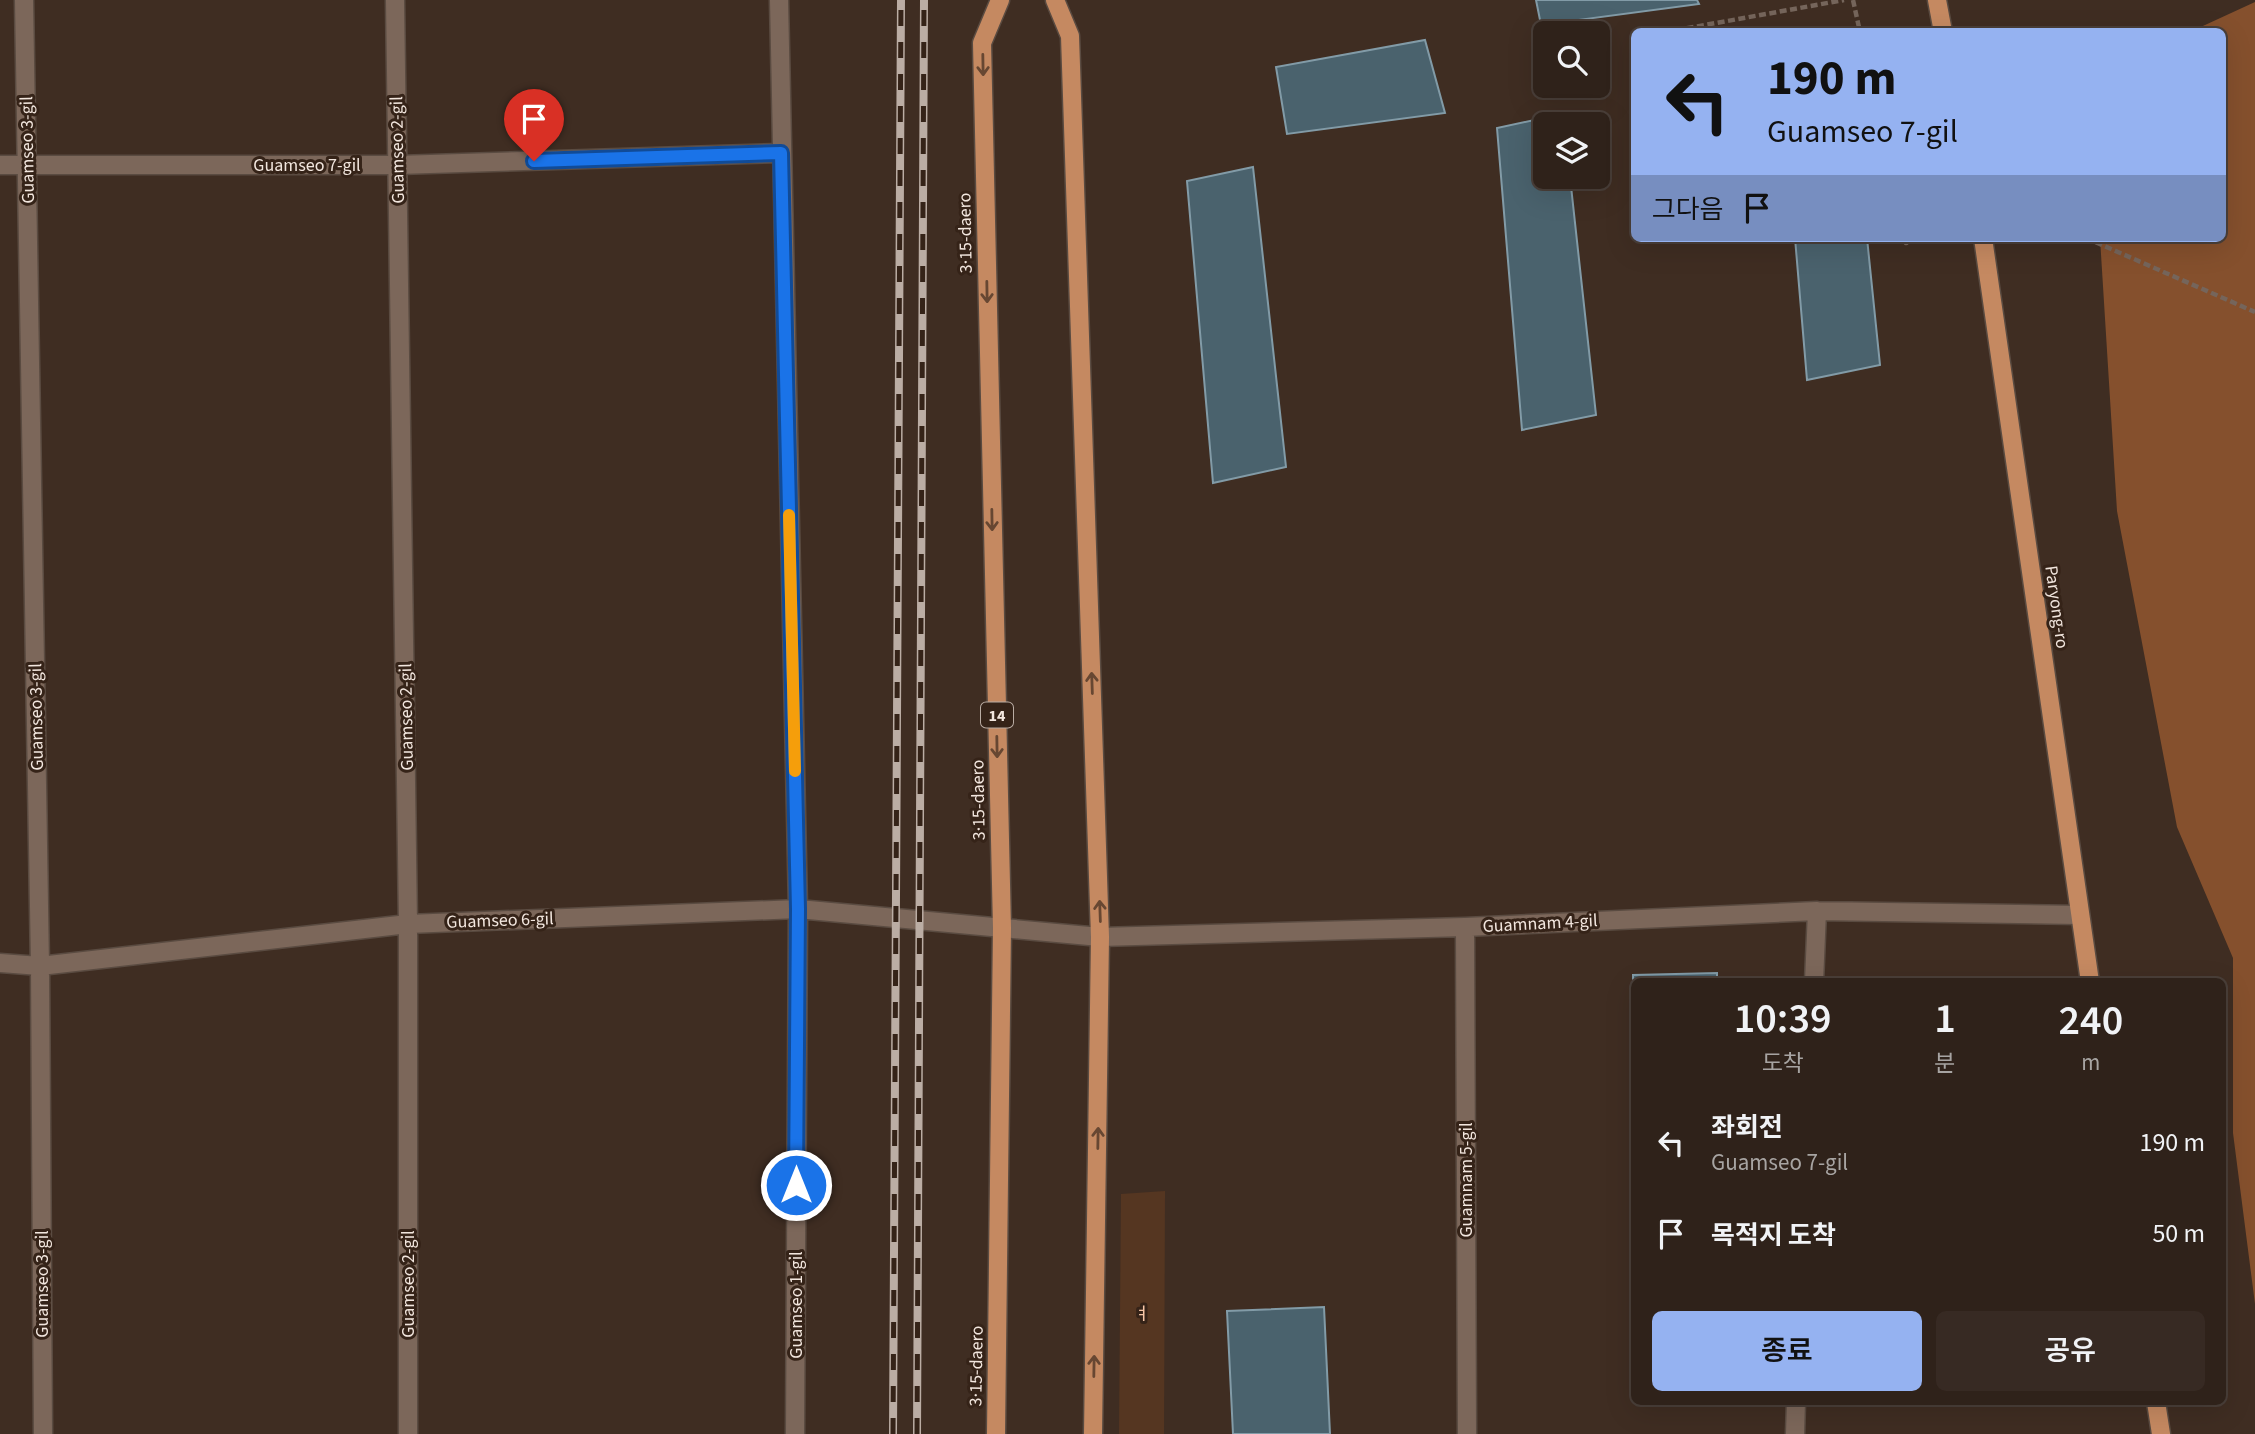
<!DOCTYPE html>
<html lang="ko">
<head>
<meta charset="utf-8">
<style>
  :root { --surface:#2f221a; --page:#372a23; --text:#f1f3f6; --muted:#a7a4a2; --line:#4a3f39; --accent:#95b2f1 }
  body { margin:0; font-family:"Source Sans 3","Noto Sans KR",sans-serif; background:var(--page); color:var(--text); height:100vh; display:flex; flex-direction:column; font-size:26px; white-space:nowrap }
  * { box-sizing:border-box; margin:0 }
  p { font-size:23px; color:var(--muted) }
  .icon { flex:none; width:38px; height:38px; fill:none; stroke:currentColor; stroke-width:2; stroke-linecap:round; stroke-linejoin:round }
  .map { position:relative; flex:1; overflow:hidden }
  .side { position:absolute; left:1631px; top:978px; width:595px; height:427px; display:flex; flex-direction:column; background:var(--surface); border-radius:10px; box-shadow:0 7px 28px #0002,0 0 0 2px var(--line) }
  .side>* { flex:none }
  .hud { position:absolute; left:1631px; top:28px; width:595px; height:214px; border-radius:10px; box-shadow:0 7px 28px #0002,0 0 0 2px var(--line); background:#95b2f1; color:#111; overflow:hidden }
  .controls { position:absolute; left:1533px; top:21px; display:grid; gap:14px }
  .controls a { display:grid; place-items:center; width:77px; height:77px; border-radius:10px; background:var(--surface); box-shadow:0 7px 28px #0002,0 0 0 2px var(--line); font-size:35px }
  .pin { position:absolute; display:grid; place-items:center; width:60px; height:60px; color:#fff; margin:-72px -30px; border-radius:50% 50% 50% 0; rotate:-45deg; box-shadow:0 0 7px #0007 }
  .pin .icon { rotate:45deg }
  .me { position:absolute; width:77px; margin:-38px; rotate:0deg; stroke-linejoin:round; filter:drop-shadow(0 0 5px #0008) }
  .turn { display:flex; align-items:center; gap:24px; height:147px; padding:0 21px; font-size:32px }
  .turn .icon { width:91px; height:91px; stroke-width:2.5 }
  .turn b { display:block; font-size:49px; line-height:60px }
  .then { display:flex; align-items:center; height:66px; padding:0 21px; background:#0003; gap:14px; font-size:26px }
  .eta { display:flex; justify-content:space-evenly; align-items:center; height:119px; text-align:center }
  .eta b { font-size:42px; font-weight:600; line-height:49px }
  .action { display:flex; gap:14px; margin-top:auto; padding:14px 21px }
  .action a { flex:1; height:80px; border-radius:10px; background:var(--accent); color:#111; font-size:28px; font-weight:600; line-height:80px; text-align:center }
  .action a+a { background:var(--page); color:var(--text) }
  ul { padding:0; list-style:none }
  li { display:flex; align-items:center; gap:21px; height:91px; padding:0 21px }
  li div { flex:1 }
  li b { display:block; font-size:26px }
  li em { font-style:normal }
  .map>svg:first-child { display:block }
</style>
</head>
<body>
<div class="map">
<svg width="2255" height="1434" viewBox="0 0 2255 1434">
  <rect width="100%" height="100%" fill="#3f2d22"/>
  <!-- green -->
  <path fill="#553621" d="M1165,1191L1164,1434H1119L1121,1194Z"/>
  <!-- forest -->
  <path fill="#85502d" d="M2255,2V1304L2233,1133V958L2177,827L2117,511L2100,238H2222V32L2192,31Z"/>
  <!-- building -->
  <path fill="#4a626d" stroke="#829ba7" stroke-width="2" d="M1536,0H1697L1699,4L1541,25Z
    M1425,40L1445,113L1287,134L1276,67Z
    M1563,114L1564,124H1545V177H1570L1596,415L1522,430L1497,128Z
    M1253,167L1286,467L1213,483L1187,181Z
    M1795,238H1867L1880,365L1807,380Z
    M1717,973V982H1634V1050L1633,975Z
    M1324,1307L1330,1434H1233L1227,1311Z"/>
  <g fill="none" stroke-linecap="round" stroke-linejoin="round">
    <defs>
      <path id="minor" d="M24,0L40,966L43,1434
        M395,0L408,924V1434
        M779,0L798,909L795,1434
        M0,165H398L781,153
        M1465,927L1467,1434
        M0,963L40,966L408,924L798,909L1100,937L1465,927L1817,911L2079,915
        M1814,982L1817,911
        M1795,1434L1796,1402"/>
      <path id="major" d="M1055,0L1070,36L1100,937L1093,1434
        M1937,0L1943,32
        M1983,238L2090,982
        M2156,1402L2161,1434
        M996,1434L1002,928L982,43L1000,0"/>
    </defs>
    <!-- minor casing -->
    <use href="#minor" stroke="#5a4b41" stroke-width="21"/>
    <!-- major casing -->
    <use href="#major" stroke="#5a4b41" stroke-width="21"/>
    <!-- path -->
    <path stroke="#75655b" stroke-width="4.5" stroke-dasharray="7 3.5" stroke-linecap="butt" d="M1853,0L1860,32
      M1666,32L1844,0
      M1905,238L1906,243L1929,238
      M2086,238L2255,312"/>
    <!-- minor -->
    <use href="#minor" stroke="#7c675a" stroke-width="18"/>
    <!-- major -->
    <use href="#major" stroke="#c58961" stroke-width="18"/>
    <defs>
      <path id="rail" d="M893,1434L901,0
        M917,1434L924,0"/>
    </defs>
    <!-- rail casing -->
    <use href="#rail" stroke="#bbada4" stroke-width="8"/>
    <!-- rail -->
    <use href="#rail" stroke="#352318" stroke-width="5" stroke-dasharray="16" stroke-linecap="butt"/>
  </g>
  <!-- one-way arrows -->
  <defs><path id="oneway-shaft" d="M-6 0H5M1.5-3L5.5 0L1.5 3" fill="none" stroke-width="1.6" stroke-linecap="round" stroke-linejoin="round" transform="scale(1.75)"/></defs>
  <g stroke="#674732">
    <use href="#oneway-shaft" transform="translate(983 65) rotate(89)"/>
    <use href="#oneway-shaft" transform="translate(987 292) rotate(89)"/>
    <use href="#oneway-shaft" transform="translate(992 520) rotate(89)"/>
    <use href="#oneway-shaft" transform="translate(1092 683) rotate(-92)"/>
    <use href="#oneway-shaft" transform="translate(997 747) rotate(89)"/>
    <use href="#oneway-shaft" transform="translate(1100 911) rotate(-92)"/>
    <use href="#oneway-shaft" transform="translate(1098 1138) rotate(-89)"/>
    <use href="#oneway-shaft" transform="translate(1094 1366) rotate(-89)"/>
  </g>
  <g fill="none" stroke-linecap="round" stroke-linejoin="round">
    <defs>
      <path id="route" d="M534,161L781,153L798,909L796,1185"/>
    </defs>
    <!-- route casing -->
    <use href="#route" stroke="#114b97" stroke-width="18"/>
    <!-- route -->
    <use href="#route" stroke="#1a73e8" stroke-width="12"/>
    <!-- slow -->
    <path stroke="#f59e0b" stroke-width="12" d="M789,515L795,771"/>
  </g>
  <g text-anchor="middle" stroke-width="6" stroke-linejoin="round" paint-order="stroke">
    <!-- shield labels -->
    <rect fill="#352318" stroke="#b9aca3" stroke-width="2" x="981" y="702.5" width="32" height="25" rx="5"/>
    <g font-size="16" font-weight="bold" fill="#f2e6de">
      <text x="997" y="721">14</text>
    </g>
    <!-- street labels -->
    <g font-size="18" fill="#f2e6de" stroke="#352318">
      <text transform="translate(27 150) rotate(-91)" y="6">Guamseo 3-gil</text>
      <text transform="translate(397 150) rotate(-91)" y="6">Guamseo 2-gil</text>
      <text x="307" y="171">Guamseo 7-gil</text>
      <text transform="translate(965 233) rotate(-91)" y="6">3·15-daero</text>
      <text transform="translate(2057 607) rotate(82)" y="6">Paryong-ro</text>
      <text transform="translate(36 717) rotate(-91)" y="6">Guamseo 3-gil</text>
      <text transform="translate(406 717) rotate(-91)" y="6">Guamseo 2-gil</text>
      <text transform="translate(978 800) rotate(-91)" y="6">3·15-daero</text>
      <text transform="translate(500 920) rotate(-2)" y="6">Guamseo 6-gil</text>
      <text transform="translate(1540 923) rotate(-3)" y="6">Guamnam 4-gil</text>
      <text transform="translate(1466 1180) rotate(-90)" y="6">Guamnam 5-gil</text>
      <text transform="translate(42 1284) rotate(-90)" y="6">Guamseo 3-gil</text>
      <text transform="translate(408 1284) rotate(-90)" y="6">Guamseo 2-gil</text>
      <text transform="translate(796 1305) rotate(-90)" y="6">Guamseo 1-gil</text>
      <text transform="translate(976 1366) rotate(-89)" y="6">3·15-daero</text>
    </g>
    <!-- park labels -->
    <g font-size="18" fill="#f7c6a7" stroke="#352318">
      <text x="1142" y="1320">ㅕ</text>
    </g>
  </g>
</svg>
<div class="controls">
<a><svg class="icon" aria-label="search" viewBox="0 0 24 24"><circle cx="10" cy="10" r="6"/><path d="M15 15l6 6"/></svg></a>
<a><svg class="icon" aria-label="layers" viewBox="0 0 24 24"><path d="M12 4l9 5-9 5-9-5zM3 14l9 5 9-5"/></svg></a>
</div>
<div class="pin" style="left:534px;top:161px;background:#d93025"><svg class="icon" aria-label="arrive" viewBox="0 0 24 24"><path d="M6 21V4h12l-3 4 3 4H6"/></svg></div>
<svg class="me" style="left:796px;top:1185px" viewBox="-20 -20 40 40"><circle r="17" fill="#1a73e8" stroke="#fff" stroke-width="3"/><path d="M0-11L8 9 0 5-8 9z" fill="#fff"/></svg>
<div class="hud">
<div class="turn"><svg class="icon" aria-label="left" viewBox="0 0 24 24"><path d="M17 20v-9H6M10 6l-5 5 5 5"/></svg><div><b>190 m</b>Guamseo 7-gil</div></div>
<div class="then">그다음<svg class="icon" aria-label="arrive" viewBox="0 0 24 24"><path d="M6 21V4h12l-3 4 3 4H6"/></svg></div>
</div>
<section class="side">
<div class="eta">
<div><b>10:39</b><p>도착</p></div>
<div><b>1</b><p>분</p></div>
<div><b>240</b><p>m</p></div>
</div>
<ul>
<li><svg class="icon" aria-label="left" viewBox="0 0 24 24"><path d="M17 20v-9H6M10 6l-5 5 5 5"/></svg><div><b>좌회전</b><p>Guamseo 7-gil</p></div><em>190 m</em></li>
<li><svg class="icon" aria-label="arrive" viewBox="0 0 24 24"><path d="M6 21V4h12l-3 4 3 4H6"/></svg><div><b>목적지 도착</b></div><em>50 m</em></li>
</ul>
<div class="action"><a>종료</a><a>공유</a></div>
</section>
</div>
</body>
</html>
